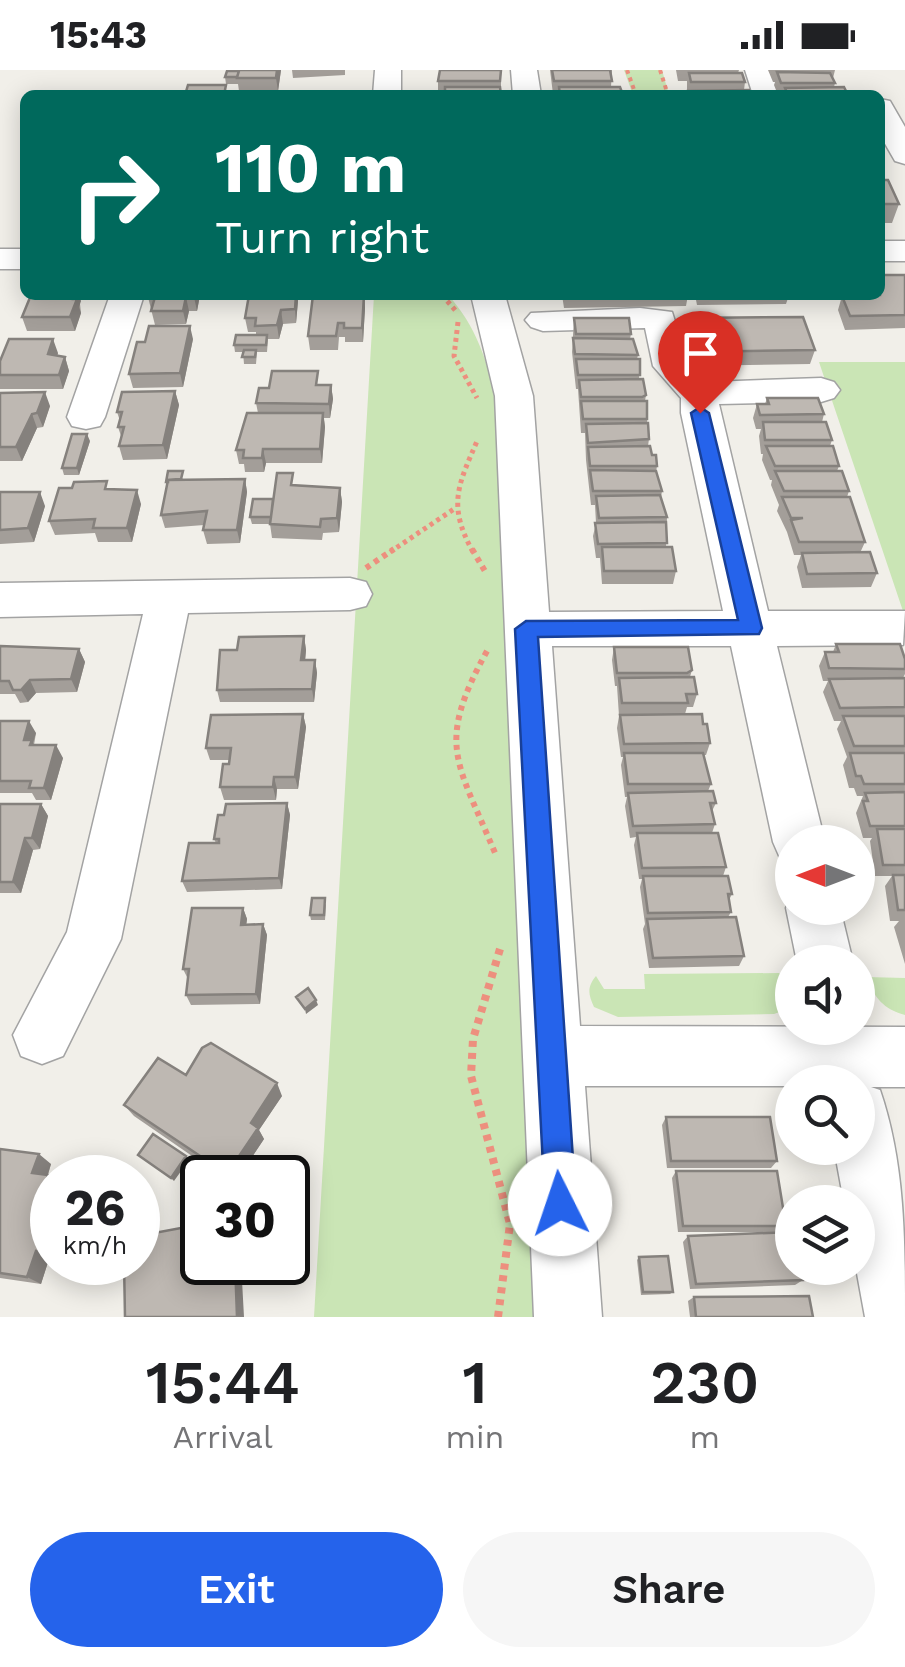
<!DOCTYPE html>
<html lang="en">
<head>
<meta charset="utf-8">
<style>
  :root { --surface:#fff; --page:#f6f6f6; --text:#202124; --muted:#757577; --accent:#2563eb }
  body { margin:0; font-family:"Work Sans",sans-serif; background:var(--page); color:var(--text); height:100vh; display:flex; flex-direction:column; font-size:38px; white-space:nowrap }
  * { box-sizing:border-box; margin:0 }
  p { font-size:32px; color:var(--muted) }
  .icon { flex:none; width:55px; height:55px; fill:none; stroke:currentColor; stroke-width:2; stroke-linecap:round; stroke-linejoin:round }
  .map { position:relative; height:1247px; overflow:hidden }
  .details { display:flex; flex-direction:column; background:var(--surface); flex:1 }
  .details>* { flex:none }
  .banner { position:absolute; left:20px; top:20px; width:865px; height:210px; border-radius:15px; box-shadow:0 5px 25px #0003; background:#00695c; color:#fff; overflow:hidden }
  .needle { width:65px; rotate:270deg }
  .fabs { position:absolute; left:775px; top:755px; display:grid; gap:20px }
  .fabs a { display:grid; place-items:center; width:100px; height:100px; border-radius:50%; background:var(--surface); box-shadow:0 5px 25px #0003; font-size:50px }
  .speed { position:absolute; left:30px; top:1085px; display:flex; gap:20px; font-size:50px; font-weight:700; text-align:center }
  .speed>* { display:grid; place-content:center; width:130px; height:130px; border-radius:50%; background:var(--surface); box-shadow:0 5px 25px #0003; line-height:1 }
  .speed small { font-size:25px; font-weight:400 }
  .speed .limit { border:5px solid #111; border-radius:15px; background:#fff; color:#111 }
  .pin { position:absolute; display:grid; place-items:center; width:85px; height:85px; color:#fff; margin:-102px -42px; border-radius:50% 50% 50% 0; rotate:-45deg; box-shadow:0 0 10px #0007 }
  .pin .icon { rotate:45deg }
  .me { position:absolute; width:110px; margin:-55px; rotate:356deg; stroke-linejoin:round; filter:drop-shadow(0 0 8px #0008) }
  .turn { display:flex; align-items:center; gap:35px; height:210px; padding:0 30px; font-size:45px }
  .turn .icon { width:130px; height:130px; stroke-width:2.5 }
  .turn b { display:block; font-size:70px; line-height:85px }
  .eta { display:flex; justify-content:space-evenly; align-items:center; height:170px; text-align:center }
  .eta b { font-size:60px; font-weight:600; line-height:70px }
  .button { display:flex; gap:20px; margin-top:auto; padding:20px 30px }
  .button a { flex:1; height:115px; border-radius:60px; background:var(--accent); color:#fff; font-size:40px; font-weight:600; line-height:115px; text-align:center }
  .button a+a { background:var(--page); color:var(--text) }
  .status { display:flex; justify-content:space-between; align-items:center; height:70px; padding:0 50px; background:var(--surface); direction:ltr }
  .status svg { height:28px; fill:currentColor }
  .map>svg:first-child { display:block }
</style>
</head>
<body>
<div class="status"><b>15:43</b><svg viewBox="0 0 49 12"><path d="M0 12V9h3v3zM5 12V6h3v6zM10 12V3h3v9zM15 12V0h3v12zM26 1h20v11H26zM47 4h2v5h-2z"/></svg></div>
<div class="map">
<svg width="905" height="1247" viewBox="0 0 905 1247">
  <rect width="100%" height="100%" fill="#f1efe9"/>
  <!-- grass -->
  <path fill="#cae5b5" d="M624,0H662L669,25H633Z
    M374,225H448C476,256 487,290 496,330L534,1247H314Z
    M819,292H905V547Z
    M779,903L790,914L792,927L785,940L774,944L618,947L594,937C588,924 587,917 596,906L604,919H645L644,904Z
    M866,907L905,908V945C883,939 875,928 866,907Z"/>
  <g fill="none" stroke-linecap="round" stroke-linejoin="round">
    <defs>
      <path id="minor" d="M375,0H401V25H373Z
        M511,0H537L541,25H513Z
        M745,0H771L781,25H753Z
        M880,29L890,31L905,57V94L895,91L880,65Z
        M880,171H905V191H880Z
        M0,179H25V199H0Z
        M110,225H144L105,347L100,356L86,359L72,356L67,347Z
        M471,225H505L533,326L549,542L723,541L681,343V328L653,296L645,258L543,261L531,257L525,250L531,243L640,238L672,242L688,292L709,312L821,308L834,312L840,320L834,328L821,332L719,334L768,541H905L903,575L777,576L825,772H792V793L780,788L773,772L731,576H552L580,956L905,957V1017H871L880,1020C905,1093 905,1170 905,1247H865L856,1198L858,1132H844L834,1078H858V1012H792V1016H585L602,1247H534L495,326Z
        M350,508L366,512L372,524L366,536L350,540L188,543L121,869L63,986L42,994L21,986L13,965L67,862L143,544L0,547V513Z
        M792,823V838H840L853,892H797L786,838Z"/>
    </defs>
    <!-- minor casing -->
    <use href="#minor" stroke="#a3a3a3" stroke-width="3"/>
    <!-- path-far3 -->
    <path stroke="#ed8f7e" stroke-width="4" stroke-dasharray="4 4" stroke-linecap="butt" d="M627,0L636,25
      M660,0L668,25"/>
    <!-- path-far2 -->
    <path stroke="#ed8f7e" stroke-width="5" stroke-dasharray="4 4" stroke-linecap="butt" d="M442,225L456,241
      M458,252L454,286L477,328
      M390,482L454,439
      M473,482C447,435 458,415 478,369"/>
    <!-- path-far1 -->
    <path stroke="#ed8f7e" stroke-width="6" stroke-dasharray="5 5" stroke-linecap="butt" d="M472,479L486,503
      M366,498L394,479
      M487,581C435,675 457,691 495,783"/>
    <!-- path -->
    <path stroke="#ed8f7e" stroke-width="8" stroke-dasharray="6 6" stroke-linecap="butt" d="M498,1247L510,1154L471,1006L473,969L500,879"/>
    <!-- minor -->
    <use href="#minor" fill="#fff" fill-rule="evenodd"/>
  </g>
  <!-- wall -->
  <path fill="#a39e99" d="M281,0L278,21H239L238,14H226L225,7Z
    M292,0H345V5L293,8Z
    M501,0V25L438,24V11Z
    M550,0H612L611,17L623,25L553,24Z
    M676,0H739L738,3L745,12L744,20L751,25H687V11H678Z
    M768,0H835L833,8L835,13L834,17L848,25H778L774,15L775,12H773Z
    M880,110L899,134L892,153H880Z
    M880,205H905V258L845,260L838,240L842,226L880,225Z
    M31,225H79L81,243L75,261H27L22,247Z
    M200,225L197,241H189L186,254L155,255L148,227Z
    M364,225L365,238L363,272H345V267H339L338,280H310L308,266Z
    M562,225H688L686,236L564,238Z
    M695,225H789L786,234L697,235Z
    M298,231L296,253L283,254L279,269H268L267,282H257L256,294H244L243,282H235L234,275L256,265V262H248L245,248Z
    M574,248L631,264L630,269L638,285L637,289H640L639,309L646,325L645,331L649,369L648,376L657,396L656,402L662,421L661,427L667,447L666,477L676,501L673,514H602L600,488H596L593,466L596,453L595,435H591L586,390L585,363H581L578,319H576L572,282Z
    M682,248L815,280L810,294L687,296L679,262Z
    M193,269L183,317L133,318L129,304Z
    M58,283L57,286L65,287L69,301L63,319H0V291Z
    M320,315H331L333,329L330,348H324L325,357L322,393H266L264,402H245L244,394H239L236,380L258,343L256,333Z
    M175,321L179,335L167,389L123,390L119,376L121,366L118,357L120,351L117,342Z
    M0,323L50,336L43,357L37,358L22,391H0Z
    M767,328L824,344L822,352L832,370L830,376L839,396L837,401L849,421L847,427L865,472L860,483L877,503L871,517L802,518L797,497L801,485H794L787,462L777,441L779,435L771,415L772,410H770L762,390L763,384H761L759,366L761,359H756L753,348L757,334H765Z
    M90,371L79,405H64L62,398Z
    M185,409H245L247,422L240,473L207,474L203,460L204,455L165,458L161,445L167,416L166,412Z
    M295,415L340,418L342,432L339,462L323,463L322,470L272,468L270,454H252L250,447L273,429Z
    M110,419L141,434L132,472H98L95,463L55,465L49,451Z
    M0,422L45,436L34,472L0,474Z
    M304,566L306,580L305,590H315L317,603L314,632H220L217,620L237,580Z
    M836,574L905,589V604L903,608H905V894L894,857L899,851H890L885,816L892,806H875L870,771L872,768H863L856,743L863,726H857L854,718H849L843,695L847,687L837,659L841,651H834L823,622L828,611H823L819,596L825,582H833Z
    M0,576L79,579L85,592L77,622L36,623L28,632L20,633L15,624H0Z
    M614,577L692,600L690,607L697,624L693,637H687L685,644L703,654L710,673L706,685H704L711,714L708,721L716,733L712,741L715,754L712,763L726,797L723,806L732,824L729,830L731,842L728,847L744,886L739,896L649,898L643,859L645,854L640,817L642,809H639L634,775L636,767L630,768L625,736L627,727H625L621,695L623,687H621L617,658L619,646L617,616H615L612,590Z
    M303,644L306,657L298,719H277L276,730H224L220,717L230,690H210L206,678Z
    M0,651L36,663L34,675L63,688L51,730H36L32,723H0Z
    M287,733L290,745L282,819L187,822L182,811L216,773L214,769L224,745Z
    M0,734H41L48,746L40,779L33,780L21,823H0Z
    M326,834L325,850H311L310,845Z
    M243,838L247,849L246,855L263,854L267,865L260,934L191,935L186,925L188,909L183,899Z
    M186,1005L282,1026L259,1060L264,1069L238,1108H224L134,1046L124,1035Z
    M666,1047L777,1091L771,1098H667L662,1055Z
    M0,1079L51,1094L48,1105L52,1109V1190L49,1189L41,1214L0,1208Z
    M676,1101L786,1156L779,1162H678L672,1108Z
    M688,1166L803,1210L795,1215L690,1219L683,1172Z
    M639,1187L673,1222L670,1224L641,1225L637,1190Z
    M694,1227L813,1247H690L688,1231Z"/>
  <!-- shaded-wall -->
  <path fill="#85817d" d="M277,0H281L278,21L276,8Z
    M74,225H79L81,231L79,237L81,243L75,261L70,247Z
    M194,225H200L197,241L194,227Z
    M296,225H298V231L296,253L295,239Z
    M364,225L365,238L363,272L362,258Z
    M186,227L189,241L186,254L183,241Z
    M281,240L283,254L279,269L277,255Z
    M190,256L193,269L183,317L180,303Z
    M53,269L58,283L53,298L48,284Z
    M65,287L69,301L63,319L59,305Z
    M331,315L333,329L330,348L329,334Z
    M175,321L179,335L167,389L163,375Z
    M45,322L50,336L43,357L37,343Z
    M323,343L325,357L322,393L320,379Z
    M32,344L37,358L22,391L16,377Z
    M87,364L90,371L79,405L77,398Z
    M263,379L266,393L264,402L262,388Z
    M245,409L247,422L240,473L237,460Z
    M340,418L342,432L339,462L337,448Z
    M137,420L141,434L132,472L127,458Z
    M40,422L45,436L34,472L28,458Z
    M304,566L306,580L304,603L301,590Z
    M79,579L85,592L77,622L71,609Z
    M315,590L317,603L314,632L312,619Z
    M30,610L36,623L28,632L21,620Z
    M303,644L306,657L298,719L295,707Z
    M29,651L36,663L33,673L38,683L24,670Z
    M56,675L63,688L51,730L44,718Z
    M274,707L277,719L276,730L273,717Z
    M287,733L290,745L282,819L279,808Z
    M41,734L48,746L40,779L32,768Z
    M25,768L33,780L21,823L13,812Z
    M243,838L247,849L245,865L241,855Z
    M263,854L267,865L260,934L256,924Z
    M316,930L318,935L306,944L305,939Z
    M277,1013L282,1026L259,1060L264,1069L238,1108H229L227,1104L251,1053Z
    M39,1084L51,1094L45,1113L32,1103Z
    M186,1086L189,1090L174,1111L171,1108Z
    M48,1105L52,1109V1158L46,1153L41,1127Z
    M197,1155L202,1161V1192L198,1188Z
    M36,1181L49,1189L41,1214L27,1207Z
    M235,1192H241L244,1247H237Z"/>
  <!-- building -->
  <path fill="#beb8b2" stroke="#85817d" stroke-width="2.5" d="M239,0H277L276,8H237Z
    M440,0H501L500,11H438Z
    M552,0H610L612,11H554Z
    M227,1H239L237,7H225Z
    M777,2L830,3L835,13H781Z
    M689,3H742L745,12H691Z
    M188,15H226L224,25H185Z
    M445,17H500L501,25H445Z
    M559,17H620L623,25H560Z
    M844,17L848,25H788L785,18Z
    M749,20L751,25H689L688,21Z
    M880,110H888L899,134H880Z
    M880,205H905V245L850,246L842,226L880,225Z
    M31,225H74L73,229H77L70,247H22Z
    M149,225H194V227H186L183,241H151L155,227H148Z
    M249,225H296L295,239L281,240L277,255L255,256L256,248H245Z
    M313,225H364L362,258H344V253H338L336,266H308Z
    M803,247L815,280L690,282L682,248Z
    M574,248H629L631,264H576Z
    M149,256H190L180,303L129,304L137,272H145Z
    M236,265H267L266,275H234Z
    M573,268L633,269L638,285L575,284Z
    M9,269H53L48,284L65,287L59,305H0V291Z
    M244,280H256L255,287H242Z
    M576,289H640V305H578Z
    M272,301H318L316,315H331L329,334L256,333L259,318H269Z
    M643,309L646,325L642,327H581L579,310Z
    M175,321L163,375L119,376L124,357H118L122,342H117L122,322Z
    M45,322L37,343L32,344L16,377H0V323Z
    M767,328H818L824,344L760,345L757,334H769Z
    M581,331H647V349H583Z
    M247,343H323L320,379H263L262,388H243L244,380H236Z
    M763,352H826L832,370H765Z
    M648,353L649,369L588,373L586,354Z
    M72,364H87L77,398H62Z
    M650,376L652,385H656L657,396H590L588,377Z
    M766,376H833L839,396H775Z
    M590,400L656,401L662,421H593Z
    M168,401H183L181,409L168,410V412H166Z
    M775,401H842L849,421H784Z
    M277,403H293L291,415L340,418L337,448L321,449L320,457L270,454Z
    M245,409L237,460H203L207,441L161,445L168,410Z
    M107,411L105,419L137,420L127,458H93L95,449L49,451L59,418H72L74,412Z
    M0,422H40L28,458L0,460Z
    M660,425L667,447L599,448L596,426Z
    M782,427H850L865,472H799L791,450L803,448H791Z
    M253,429H273L271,447H250Z
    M666,452L667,473L598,474L595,453Z
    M602,477H672L676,501H604Z
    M870,482L877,503L807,504L802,483Z
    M304,566L301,590H315L312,619L217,620L220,580H237L239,567Z
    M836,574H900L905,589V599L829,598L825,582H839Z
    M0,576L79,579L71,609L30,610L21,620H13L9,611H0Z
    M614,577H688L692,600L687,603H617Z
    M694,607L697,624H686L688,633H622L619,608Z
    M905,608V637L840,638L829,609Z
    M303,644L295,707H274L273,717H220L223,694H229L231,678H206L211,645Z
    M702,644L703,654H707L710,673L624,674L620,645Z
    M843,646H905V676H854Z
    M0,651H29L24,670H32L30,675H56L44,718H29L31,711H0Z
    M624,683H703L711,714H628Z
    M850,683H905V714H864L861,706H856Z
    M713,721L716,733H710L715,754L633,756L628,723Z
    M905,722V756H870L863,731H868L865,723Z
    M287,733L279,808L182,811L189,773H219V769H214L218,745H224L226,734Z
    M0,734H41L32,768H25L13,812H0Z
    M877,759H905V795H883Z
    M637,763H718L726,797L642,798Z
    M893,805H905V840H898Z
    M643,806H728L732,824H728L731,842L648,843Z
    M312,828H325L324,845H310Z
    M192,838H243L241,855L263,854L256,924L186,925L189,899H183Z
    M736,847L744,886L653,888L647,849Z
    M308,918L316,930L305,939L296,927Z
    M211,973L277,1013L251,1053L258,1058L227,1104L124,1035L158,988L186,1005L202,978Z
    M666,1047H770L777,1091H671Z
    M153,1064L186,1086L171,1108L138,1085Z
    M0,1079L39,1084L32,1103L48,1105L41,1127L52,1128L46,1153L52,1154V1184L36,1181L27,1207L0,1203Z
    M676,1101H777L786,1156H683Z
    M197,1155L198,1188L202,1187V1192H235L237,1247H125L124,1192H138V1166Z
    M792,1162V1198H800L803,1210L696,1214L688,1166Z
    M668,1186L673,1222H643L639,1187Z
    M809,1226L813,1247H696L694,1227Z"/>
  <!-- route -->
  <path fill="#2563eb" stroke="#184099" stroke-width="2.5" d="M700,337L709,343L762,558L759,564L538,567L576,1134L571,1145L560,1150L549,1145L545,1134L515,559L526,551L738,550L691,343Z"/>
</svg>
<div class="fabs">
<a><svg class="needle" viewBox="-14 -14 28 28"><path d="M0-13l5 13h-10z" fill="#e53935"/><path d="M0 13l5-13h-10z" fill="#757577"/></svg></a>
<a><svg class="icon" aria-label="sound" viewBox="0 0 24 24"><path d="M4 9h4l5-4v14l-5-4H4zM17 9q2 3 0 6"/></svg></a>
<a><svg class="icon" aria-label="search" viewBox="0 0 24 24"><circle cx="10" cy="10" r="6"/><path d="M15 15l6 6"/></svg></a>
<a><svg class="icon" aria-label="layers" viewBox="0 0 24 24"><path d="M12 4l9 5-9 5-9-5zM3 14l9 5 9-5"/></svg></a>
</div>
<div class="speed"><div>26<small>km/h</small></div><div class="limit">30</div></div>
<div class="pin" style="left:700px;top:343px;background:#d93025"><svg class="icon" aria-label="arrive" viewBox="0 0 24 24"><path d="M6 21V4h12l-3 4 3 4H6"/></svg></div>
<svg class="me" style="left:560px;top:1134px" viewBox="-20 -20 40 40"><circle r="19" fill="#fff"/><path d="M0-13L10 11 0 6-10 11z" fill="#2563eb"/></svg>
<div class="banner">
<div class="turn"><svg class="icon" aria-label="right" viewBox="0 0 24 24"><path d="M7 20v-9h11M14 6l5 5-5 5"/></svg><div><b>110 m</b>Turn right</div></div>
</div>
</div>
<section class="details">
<div class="eta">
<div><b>15:44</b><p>Arrival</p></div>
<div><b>1</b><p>min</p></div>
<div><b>230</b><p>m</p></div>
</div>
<div class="button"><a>Exit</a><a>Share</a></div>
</section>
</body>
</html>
